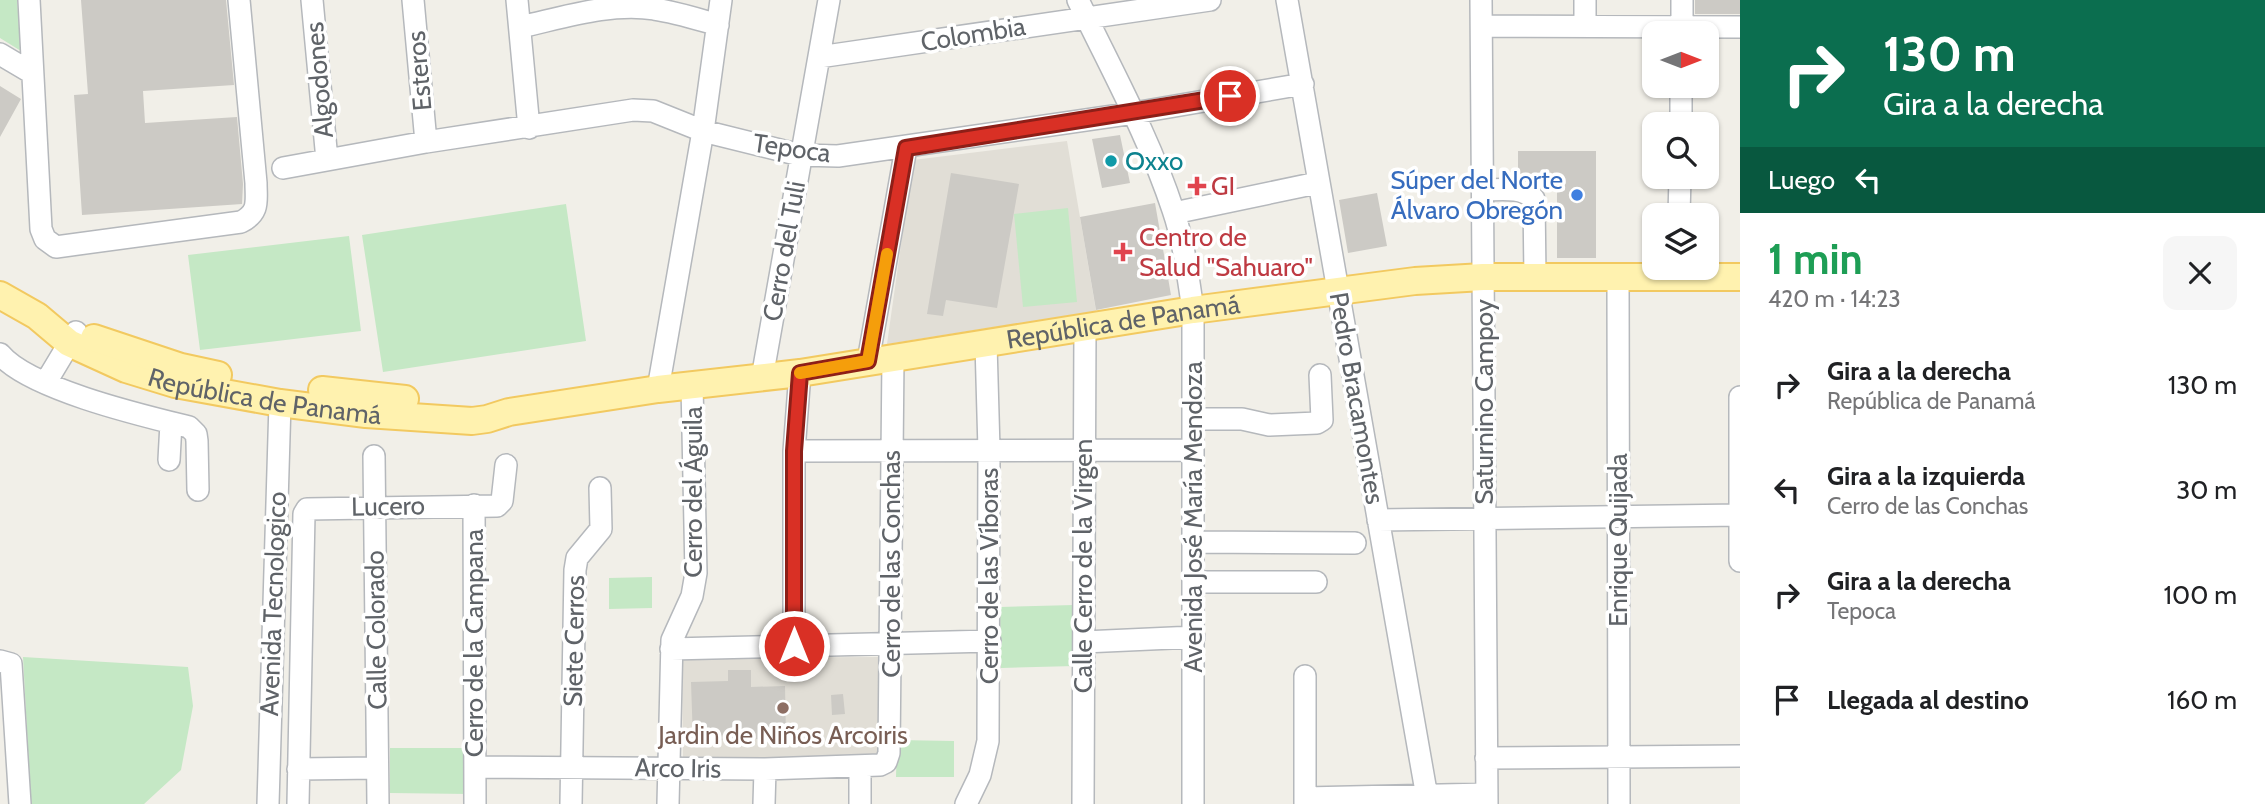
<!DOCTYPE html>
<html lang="es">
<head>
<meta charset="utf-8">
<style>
  :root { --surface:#fff; --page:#f6f6f6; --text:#202124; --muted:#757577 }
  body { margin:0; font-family:Cabin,sans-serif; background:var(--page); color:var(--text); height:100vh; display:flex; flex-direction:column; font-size:26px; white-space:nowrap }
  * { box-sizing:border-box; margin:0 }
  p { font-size:23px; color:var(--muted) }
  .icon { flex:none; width:38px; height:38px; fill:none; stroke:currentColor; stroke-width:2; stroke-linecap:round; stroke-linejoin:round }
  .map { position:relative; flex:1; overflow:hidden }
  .sheet { display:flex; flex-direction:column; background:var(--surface); width:525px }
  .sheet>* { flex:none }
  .hud { background:#0b6e4f; color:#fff; overflow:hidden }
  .needle { width:46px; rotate:90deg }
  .fabs { position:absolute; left:1642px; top:21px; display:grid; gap:14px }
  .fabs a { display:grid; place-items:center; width:77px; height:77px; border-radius:14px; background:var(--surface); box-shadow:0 2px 5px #0004; font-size:35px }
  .pin { position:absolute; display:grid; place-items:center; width:60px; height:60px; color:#fff; margin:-30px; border:4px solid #fff; border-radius:50%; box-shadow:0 2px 7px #0007 }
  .me { position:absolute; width:77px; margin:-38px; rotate:0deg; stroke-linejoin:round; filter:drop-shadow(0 0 5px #0008) }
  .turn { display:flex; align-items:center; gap:24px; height:147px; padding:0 28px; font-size:32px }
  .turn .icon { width:91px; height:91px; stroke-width:2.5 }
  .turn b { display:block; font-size:49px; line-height:60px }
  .then { display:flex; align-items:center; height:66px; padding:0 28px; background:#0003; gap:14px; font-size:26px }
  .round { display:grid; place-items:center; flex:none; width:74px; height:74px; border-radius:14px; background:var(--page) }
  .headline { display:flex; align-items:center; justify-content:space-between; height:119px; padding:0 28px }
  h1 { font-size:42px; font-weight:800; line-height:52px; color:#1e9e55 }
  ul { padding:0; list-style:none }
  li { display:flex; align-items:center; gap:21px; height:105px; padding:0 28px }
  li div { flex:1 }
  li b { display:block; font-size:26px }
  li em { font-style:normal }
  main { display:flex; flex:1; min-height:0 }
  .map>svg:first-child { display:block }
</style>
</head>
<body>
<main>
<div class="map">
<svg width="1740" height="804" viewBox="0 0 1740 804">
  <rect width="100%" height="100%" fill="#f1efe8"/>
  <!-- education -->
  <path fill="#e1ded6" d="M1067,141L1096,311L887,344L913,160Z
    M882,657L883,757L683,759L682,658Z"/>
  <!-- green -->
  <path fill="#c5e8c5" d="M0,0H17L21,51L0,38Z
    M566,204L586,341L383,372L362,235Z
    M1068,208L1077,302L1023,307L1014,214Z
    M349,236L361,331L200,350L188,255Z
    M652,577V608L609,609V578Z
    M1074,605L1075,666L1001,668L1000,607Z
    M23,657L188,667L193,706L181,770L144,804H31Z
    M897,740L954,741V777H896Z
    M390,748H468V794L390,793Z"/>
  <!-- building -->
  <path fill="#cccac5" d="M81,0H226L234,85L143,91L145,123L237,117L243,184L242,204L82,215L74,95L88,94Z
    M1695,0H1740V14H1695Z
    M0,86L21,99L0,137Z
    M1120,135L1130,183L1102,188L1092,139Z
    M1518,151H1596V258H1557V180H1528L1518,177Z
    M951,173L1019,184L997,308L946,300L943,316L927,314Z
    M1377,193L1387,246L1348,253L1339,200Z
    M1155,203L1171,295L1096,310L1080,217Z
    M728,670H751V687L785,686L786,738L693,741L691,682L728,681Z
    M843,694L845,714L832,715L831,695Z"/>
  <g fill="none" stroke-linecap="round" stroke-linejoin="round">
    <defs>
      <path id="minor" d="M29,0L41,229L45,239L56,247L241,222C260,212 256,201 256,183L239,0
        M312,0L327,160
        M413,0L426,142
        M517,0L529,128
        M1078,0C1111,69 1149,137 1173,210C1184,242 1188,277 1193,310V804
        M1287,0L1427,797
        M1481,0L1487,804
        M1585,0V26
        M1682,0V33
        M1482,26L1740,27
        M520,27C562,18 610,2 654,9C676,12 697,19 718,25
        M0,54L32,73
        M819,57L1210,0
        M1681,124V86
        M283,168L426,142L633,110L653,111L703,131L800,155L838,156L1134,113L1303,84
        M1483,190C1499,190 1522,186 1534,199L1535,277
        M1174,213L1317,183
        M1679,215L1680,177
        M1618,277L1619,804
        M0,354C29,389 144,416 189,427L196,434L197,441L198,490
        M868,361L906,148
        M762,378L829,0
        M46,382L76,332
        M658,389L703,131L721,0
        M1740,397V561
        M1193,419H1242L1269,425L1317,423L1322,420L1320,375
        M794,451L1193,450
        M374,456L378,804
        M169,460L171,423
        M474,505L475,804
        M1378,520L1740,515
        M1193,542L1355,543
        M1194,582H1316
        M1084,642L1194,637
        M794,646V451L800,373
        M671,649L990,641
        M0,661L11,664L20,804
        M1305,676V804
        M1486,758L1740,756
        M860,766V804
        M475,767L765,769L880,765L886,762L889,753L893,358
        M298,769L377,768
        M1305,798L1487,794
        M268,804L280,403
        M298,804L304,514L307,509L497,506L502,501L506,465
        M571,804L575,570L577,558L601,529L600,488
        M668,804L672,640L692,596L696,573L692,385
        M764,804L765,769
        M966,804L980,775L988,741L989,450L986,344
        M1083,804L1085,328"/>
      <g id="major">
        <path id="s1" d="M0,295L37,316L69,343L126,369L175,384L280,403L366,414L472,421L487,419L509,412L658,389L800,373L1193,310L1415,281L1483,277H1740"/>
        <path d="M94,338L181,367L218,375"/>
        <path d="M322,390L405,399"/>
      </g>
    </defs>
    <!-- minor casing -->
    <use href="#minor" stroke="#b5b8bc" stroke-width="24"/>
    <!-- major casing -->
    <use href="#major" stroke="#f2c960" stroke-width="30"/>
    <!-- minor -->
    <use href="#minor" stroke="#fff" stroke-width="21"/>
    <!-- major -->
    <use href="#major" stroke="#fff2af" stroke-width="26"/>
  </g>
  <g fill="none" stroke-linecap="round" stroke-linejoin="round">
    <defs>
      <path id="route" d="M794,646V451L800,373L868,361L906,148L1230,96"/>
    </defs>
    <!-- route casing -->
    <use href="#route" stroke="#8d1f18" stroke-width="18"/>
    <!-- route -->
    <use href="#route" stroke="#d93025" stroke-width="12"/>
    <!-- slow -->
    <path stroke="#f59e0b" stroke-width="12" d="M800,373L868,361L887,254"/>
  </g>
  <!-- markers -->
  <circle fill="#0f9aa8" stroke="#fff" stroke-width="2.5" cx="1111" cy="161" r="7"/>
  <g fill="#e0444e" stroke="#fff" stroke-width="2.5">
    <path d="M1193.5 175.5h7v7h7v7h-7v7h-7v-7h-7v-7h7z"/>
    <path d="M1119.5 241.5h7v7h7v7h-7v7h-7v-7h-7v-7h7z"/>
  </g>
  <circle fill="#3f7fe0" stroke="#fff" stroke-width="2.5" cx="1577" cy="195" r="7"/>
  <circle fill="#8d6e63" stroke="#fff" stroke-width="2.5" cx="783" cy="708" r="7"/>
  <g text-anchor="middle" stroke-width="7" stroke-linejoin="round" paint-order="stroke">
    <!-- street labels -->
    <g font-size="26" fill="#5f6368" stroke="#fff">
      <text transform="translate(973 34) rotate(-9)" y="9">Colombia</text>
      <text transform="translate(419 71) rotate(-95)" y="9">Esteros</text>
      <text transform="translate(319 80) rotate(-95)" y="9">Algodones</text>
      <text transform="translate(792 148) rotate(8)" y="9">Tepoca</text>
      <text transform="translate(784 251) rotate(-80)" y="9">Cerro del Tuli</text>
      <text dy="9" stroke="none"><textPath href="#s1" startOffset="1157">República de Panamá</textPath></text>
      <text dy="9" stroke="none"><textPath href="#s1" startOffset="289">República de Panamá</textPath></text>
      <text transform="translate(1357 398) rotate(80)" y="9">Pedro Bracamontes</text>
      <text transform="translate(1484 402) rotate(-90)" y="9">Saturnino Campoy</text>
      <text transform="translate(693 492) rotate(-90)" y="9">Cerro del Águila</text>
      <text transform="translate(388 506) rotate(-1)" y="9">Lucero</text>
      <text transform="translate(1193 517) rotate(-90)" y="9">Avenida José María Mendoza</text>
      <text transform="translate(1618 540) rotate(-90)" y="9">Enrique Quijada</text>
      <text transform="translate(891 564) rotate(-90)" y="9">Cerro de las Conchas</text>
      <text transform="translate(1083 566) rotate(-90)" y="9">Calle Cerro de la Virgen</text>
      <text transform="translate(989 576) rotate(-90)" y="9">Cerro de las Víboras</text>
      <text transform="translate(273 604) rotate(-88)" y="9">Avenida Tecnologico</text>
      <text transform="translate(376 630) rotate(-91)" y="9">Calle Colorado</text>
      <text transform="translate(574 641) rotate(-89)" y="9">Siete Cerros</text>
      <text transform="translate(474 643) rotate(-90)" y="9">Cerro de la Campana</text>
      <text transform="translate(678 768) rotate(1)" y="9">Arco Iris</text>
    </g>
    <!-- culture labels -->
    <g font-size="26" fill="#0d838f" stroke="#fff" text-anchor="start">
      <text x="1125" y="170">Oxxo</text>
    </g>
    <!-- shop labels -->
    <g font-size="26" fill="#366cbe" stroke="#fff" text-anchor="end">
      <text x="1563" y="189">Súper del Norte<tspan x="1563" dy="30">Álvaro Obregón</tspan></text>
    </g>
    <!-- health labels -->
    <g font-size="26" fill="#be3a42" stroke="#fff" text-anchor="start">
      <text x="1211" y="195">GI</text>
      <text x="1139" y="246">Centro de<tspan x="1139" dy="30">Salud "Sahuaro"</tspan></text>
    </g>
    <!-- education labels -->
    <g font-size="26" fill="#785e54" stroke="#fff">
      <text x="783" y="744">Jardin de Niños Arcoiris</text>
    </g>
  </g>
</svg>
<div class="fabs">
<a><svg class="needle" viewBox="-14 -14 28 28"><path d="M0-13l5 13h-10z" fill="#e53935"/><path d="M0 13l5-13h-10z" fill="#757577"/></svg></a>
<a><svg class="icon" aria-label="search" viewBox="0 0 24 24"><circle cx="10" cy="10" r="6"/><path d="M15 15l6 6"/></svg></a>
<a><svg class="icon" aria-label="layers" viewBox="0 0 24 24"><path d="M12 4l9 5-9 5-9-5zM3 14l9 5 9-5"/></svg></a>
</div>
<div class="pin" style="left:1230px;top:96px;background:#d93025"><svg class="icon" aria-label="arrive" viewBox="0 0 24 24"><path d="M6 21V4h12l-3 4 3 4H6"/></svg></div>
<svg class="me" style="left:794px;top:646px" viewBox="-20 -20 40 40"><circle r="17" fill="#d93025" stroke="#fff" stroke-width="3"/><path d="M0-11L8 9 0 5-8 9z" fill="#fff"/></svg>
</div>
<section class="sheet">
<div class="hud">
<div class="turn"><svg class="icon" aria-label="right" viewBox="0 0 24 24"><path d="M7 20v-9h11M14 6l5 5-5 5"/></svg><div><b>130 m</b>Gira a la derecha</div></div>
<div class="then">Luego<svg class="icon" aria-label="left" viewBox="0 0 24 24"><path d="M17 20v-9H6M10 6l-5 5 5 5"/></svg></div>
</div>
<div class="headline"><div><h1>1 min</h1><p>420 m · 14:23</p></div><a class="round"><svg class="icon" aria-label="close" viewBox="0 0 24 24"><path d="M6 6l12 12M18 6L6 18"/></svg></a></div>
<ul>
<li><svg class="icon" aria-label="right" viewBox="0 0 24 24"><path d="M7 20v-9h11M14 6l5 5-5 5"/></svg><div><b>Gira a la derecha</b><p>República de Panamá</p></div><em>130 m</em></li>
<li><svg class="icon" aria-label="left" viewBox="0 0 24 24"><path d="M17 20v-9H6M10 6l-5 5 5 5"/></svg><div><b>Gira a la izquierda</b><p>Cerro de las Conchas</p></div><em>30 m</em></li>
<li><svg class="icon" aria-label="right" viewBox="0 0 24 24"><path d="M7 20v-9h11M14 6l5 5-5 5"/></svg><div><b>Gira a la derecha</b><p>Tepoca</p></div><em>100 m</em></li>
<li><svg class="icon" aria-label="arrive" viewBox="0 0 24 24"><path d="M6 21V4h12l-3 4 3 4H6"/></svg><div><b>Llegada al destino</b></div><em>160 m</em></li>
</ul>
</section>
</main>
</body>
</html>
